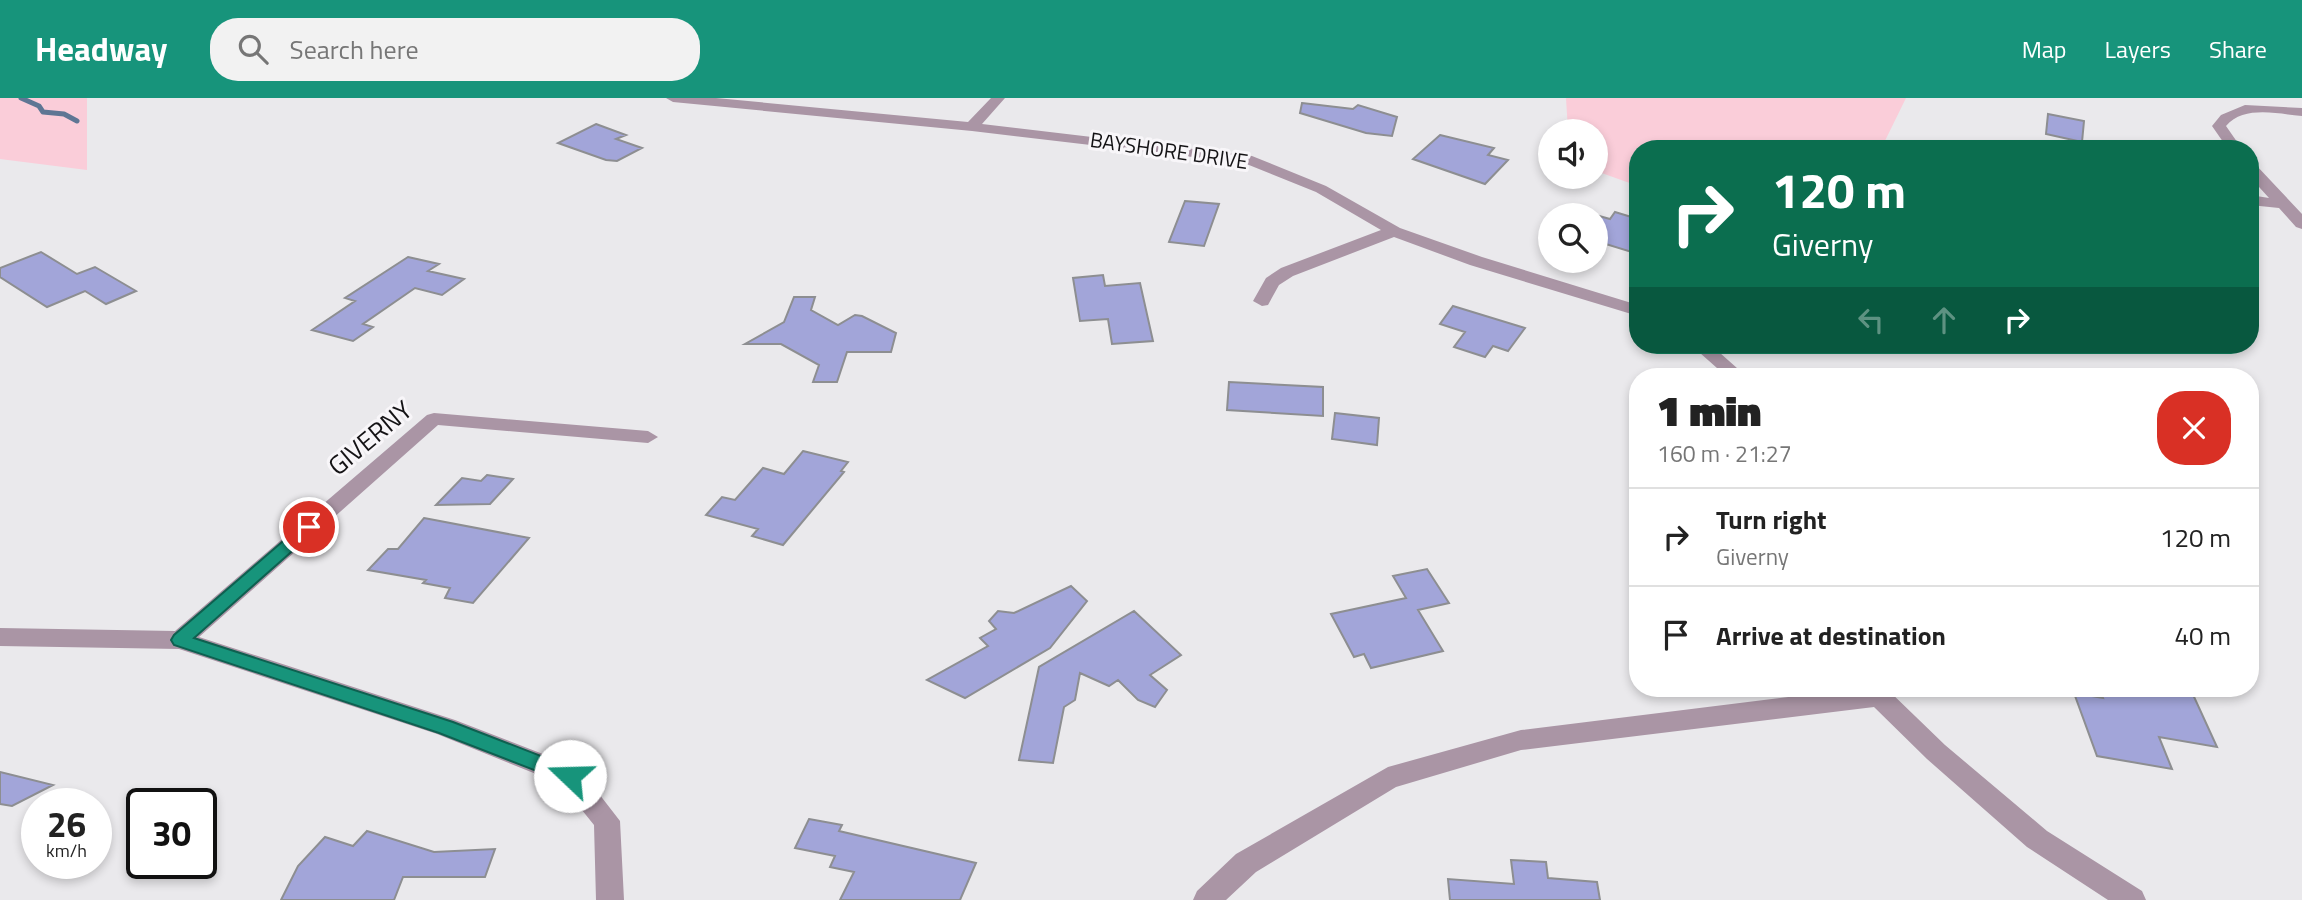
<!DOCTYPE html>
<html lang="en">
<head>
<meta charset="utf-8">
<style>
  :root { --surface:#fff; --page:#f2f2f2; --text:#222; --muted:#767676; --line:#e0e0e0; --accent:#17947b }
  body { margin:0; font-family:"Titillium Web",sans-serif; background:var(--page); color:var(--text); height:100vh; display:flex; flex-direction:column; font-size:26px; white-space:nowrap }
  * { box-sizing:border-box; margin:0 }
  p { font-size:23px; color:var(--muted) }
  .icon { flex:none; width:38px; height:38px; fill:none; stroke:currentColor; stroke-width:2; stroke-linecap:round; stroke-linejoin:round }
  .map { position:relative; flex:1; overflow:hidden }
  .drawer { position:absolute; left:1629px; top:270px; width:630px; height:329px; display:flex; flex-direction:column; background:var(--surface); border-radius:28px; box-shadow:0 4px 10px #0003 }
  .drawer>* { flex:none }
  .hud { position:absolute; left:1629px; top:42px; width:630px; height:214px; border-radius:28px; box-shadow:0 4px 10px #0003; background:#0b6e4f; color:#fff; overflow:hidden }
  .tools { position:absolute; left:1538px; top:21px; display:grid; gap:14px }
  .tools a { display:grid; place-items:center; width:70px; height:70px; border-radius:50%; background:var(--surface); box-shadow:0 4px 10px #0003; font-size:35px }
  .speed { position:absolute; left:21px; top:690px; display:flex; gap:14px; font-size:35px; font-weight:700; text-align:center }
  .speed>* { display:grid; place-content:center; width:91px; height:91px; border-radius:50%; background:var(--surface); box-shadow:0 4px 10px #0003; line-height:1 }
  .speed small { font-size:18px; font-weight:400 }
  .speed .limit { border:4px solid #111; border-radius:10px; background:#fff; color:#111 }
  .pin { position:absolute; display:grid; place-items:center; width:60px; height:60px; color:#fff; margin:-30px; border:4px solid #fff; border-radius:50%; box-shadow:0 2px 7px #0007 }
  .me { position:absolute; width:77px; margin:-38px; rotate:291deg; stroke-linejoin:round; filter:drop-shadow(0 0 5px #0008) }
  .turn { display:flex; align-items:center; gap:24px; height:147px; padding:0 28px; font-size:32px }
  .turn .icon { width:91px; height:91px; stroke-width:2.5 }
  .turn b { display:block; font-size:49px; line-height:60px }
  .lanes { display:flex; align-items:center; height:66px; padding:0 28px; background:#0003; justify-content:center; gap:35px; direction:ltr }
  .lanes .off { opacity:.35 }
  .round { display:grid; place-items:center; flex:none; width:74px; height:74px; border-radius:28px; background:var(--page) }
  .head { display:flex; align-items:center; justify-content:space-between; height:119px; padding:0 28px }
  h1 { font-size:42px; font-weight:800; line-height:52px }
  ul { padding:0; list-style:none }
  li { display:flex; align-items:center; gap:21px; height:98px; padding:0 28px; border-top:2px solid var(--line) }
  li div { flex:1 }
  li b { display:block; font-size:26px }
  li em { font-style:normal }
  header { display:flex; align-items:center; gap:42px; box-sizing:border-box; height:98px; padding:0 35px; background:var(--accent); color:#fff }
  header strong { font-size:33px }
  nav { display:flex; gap:38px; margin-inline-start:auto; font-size:24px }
  .search { width:490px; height:63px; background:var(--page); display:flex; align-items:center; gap:18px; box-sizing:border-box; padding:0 24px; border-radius:28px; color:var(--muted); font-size:26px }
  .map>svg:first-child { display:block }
</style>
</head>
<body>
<header>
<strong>Headway</strong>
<div class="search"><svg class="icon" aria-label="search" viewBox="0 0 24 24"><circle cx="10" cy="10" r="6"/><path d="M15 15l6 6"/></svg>Search here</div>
<nav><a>Map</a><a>Layers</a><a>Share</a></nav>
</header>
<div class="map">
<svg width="2302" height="802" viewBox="0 0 2302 802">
  <rect width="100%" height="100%" fill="#eae9ec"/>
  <!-- green -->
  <path fill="#facdd9" d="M0,0H87V72L0,61Z
    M1566,0H1906L1881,51H1638V88L1596,73V33H1568Z"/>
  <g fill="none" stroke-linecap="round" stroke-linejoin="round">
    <!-- stream -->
    <path stroke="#5e7694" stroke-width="5" d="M21,0L39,8L43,14L64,16L77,23"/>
  </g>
  <!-- building -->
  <path fill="#a2a5d9" stroke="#8d8e91" stroke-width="2" d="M1302,5L1353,11L1358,7L1397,19L1392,38L1366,35L1300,15Z
    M2048,16L2084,23L2082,44L2046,36Z
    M596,26L626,37L616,41L642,50L617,63L606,62L558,45Z
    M1440,37L1494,50L1488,57L1508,62L1485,86L1413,61Z
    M1185,103L1219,106L1204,148L1169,144Z
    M1615,114L1638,121V156L1596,143V117L1610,121Z
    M41,154L77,176L95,169L136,193L106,206L85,193L47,209L0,179V170Z
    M408,159L439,166L428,173L464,181L442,197L415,190L363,226L373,229L353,243L312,232L355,203L345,200Z
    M1103,177L1105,188L1140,185L1153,243L1112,246L1108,221L1080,223L1073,180Z
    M794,199H815L811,212L838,227L855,217L862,218L896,235L891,254H847L837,284H813L819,267L781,246H745L784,224Z
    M1453,208L1525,230L1508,253L1493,248L1485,259L1454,249L1465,234L1440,226Z
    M1229,284L1323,289V318L1227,312Z
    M1335,315L1379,320L1377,347L1332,341Z
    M803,353L848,364L841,373L844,374L783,447L752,438L758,431L706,417L722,399L735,402L763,370L784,376Z
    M487,377L513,381L490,406L436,407L462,380L481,383Z
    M424,420L529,440L473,505L445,500L450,490L423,485L426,482L368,472L388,451H398Z
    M1427,471L1449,505L1418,512L1443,553L1371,570L1364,556L1354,559L1331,516L1406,500L1393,478Z
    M1071,488L1087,503L1050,550L965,600L927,582L988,548L980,540L996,531L989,523L998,513L1014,515Z
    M1134,513L1181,557L1150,577L1167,592L1155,609L1138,602L1118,582L1109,588L1080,575L1075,602L1064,609L1053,665L1019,662L1039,569Z
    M2099,590H2190L2217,649L2159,639L2172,671L2097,658L2074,595L2103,600Z
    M0,674L53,687L12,708L0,706Z
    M809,721L842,727L839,733L976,765L960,802H840L854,774L830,769L835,758L795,750Z
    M367,733L434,754L495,751L485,779H403L394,802H281L298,768L325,739L353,748Z
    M1511,762L1546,764L1548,780L1597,784L1600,802H1450L1448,781L1514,786Z"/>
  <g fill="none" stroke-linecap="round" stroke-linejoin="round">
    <!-- minor -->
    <path fill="#aa95a5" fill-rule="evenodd" d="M666,0H716L968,24L991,0H1005L982,26L1252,58L1326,88L1400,130L1482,159L1638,207V218L1470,167L1394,139L1293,178L1279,187L1268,207L1262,208L1253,203L1266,180L1281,170L1381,132L1316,94L1244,65L972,33L673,4Z
      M2245,7L2302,10V18C2278,16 2244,7 2226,28L2242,51H2228L2212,28L2221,17Z
      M2250,65L2255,66L2302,116V131L2296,129L2279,110L2250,107V97L2269,100L2250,79Z
      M1691,247H1711L1746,278H1726Z
      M434,315L648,333L658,339L648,345L438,327L199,539L455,622L579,670L620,723L624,802H596L594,727L561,686L437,636L179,551L0,548V530L175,533L427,317Z
      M1862,590H1886L1945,647L2047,733L2142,793L2146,802H2108L2027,749L1927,661L1874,609L1521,652L1396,689L1256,774L1226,802H1193L1197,793L1236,756L1388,669L1521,632Z"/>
  </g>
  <!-- route -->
  <path fill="#17947b" stroke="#0f6050" stroke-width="2" d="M309,423L315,425V433L194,540L453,624L577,672L579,678L577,684L570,686L439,635L174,547L171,542L174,537L304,425Z"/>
  <g text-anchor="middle" stroke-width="6" stroke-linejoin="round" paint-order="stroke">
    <!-- far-street labels -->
    <g font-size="21" fill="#141315" stroke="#f8f6f9">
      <text transform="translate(1169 53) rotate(8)" y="7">BAYSHORE DRIVE</text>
    </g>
    <!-- street labels -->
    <g font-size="26" fill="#141315" stroke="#f8f6f9">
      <text transform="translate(370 340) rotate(-40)" y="9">GIVERNY</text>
    </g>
  </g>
</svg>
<div class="tools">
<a><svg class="icon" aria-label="sound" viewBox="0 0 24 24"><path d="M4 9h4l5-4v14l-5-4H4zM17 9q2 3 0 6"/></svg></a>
<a><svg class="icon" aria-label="search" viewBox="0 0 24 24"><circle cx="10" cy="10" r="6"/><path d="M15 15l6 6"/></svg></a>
</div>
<div class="speed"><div>26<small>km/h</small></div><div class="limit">30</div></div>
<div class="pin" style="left:309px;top:429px;background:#d93025"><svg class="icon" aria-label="arrive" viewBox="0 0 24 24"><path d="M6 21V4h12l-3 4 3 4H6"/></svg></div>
<svg class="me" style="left:570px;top:678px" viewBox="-20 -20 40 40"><circle r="19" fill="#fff"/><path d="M0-13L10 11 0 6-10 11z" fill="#17947b"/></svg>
<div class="hud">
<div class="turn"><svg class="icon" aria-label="right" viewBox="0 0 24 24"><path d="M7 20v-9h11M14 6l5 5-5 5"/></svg><div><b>120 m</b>Giverny</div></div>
<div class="lanes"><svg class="icon off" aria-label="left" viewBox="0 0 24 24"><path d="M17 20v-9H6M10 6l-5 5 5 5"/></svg><svg class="icon off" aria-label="ahead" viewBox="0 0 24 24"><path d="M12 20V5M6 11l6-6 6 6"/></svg><svg class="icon" aria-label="right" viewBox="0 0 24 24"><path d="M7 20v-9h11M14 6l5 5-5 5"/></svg></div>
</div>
<section class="drawer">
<div class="head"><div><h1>1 min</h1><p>160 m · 21:27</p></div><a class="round" style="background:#d93025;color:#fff"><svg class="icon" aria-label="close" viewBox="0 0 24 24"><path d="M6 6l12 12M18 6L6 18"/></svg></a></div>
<ul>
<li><svg class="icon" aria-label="right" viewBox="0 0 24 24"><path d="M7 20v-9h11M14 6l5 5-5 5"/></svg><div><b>Turn right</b><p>Giverny</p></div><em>120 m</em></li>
<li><svg class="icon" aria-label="arrive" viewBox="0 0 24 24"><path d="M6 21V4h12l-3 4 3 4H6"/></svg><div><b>Arrive at destination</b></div><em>40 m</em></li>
</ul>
</section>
</div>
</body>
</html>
